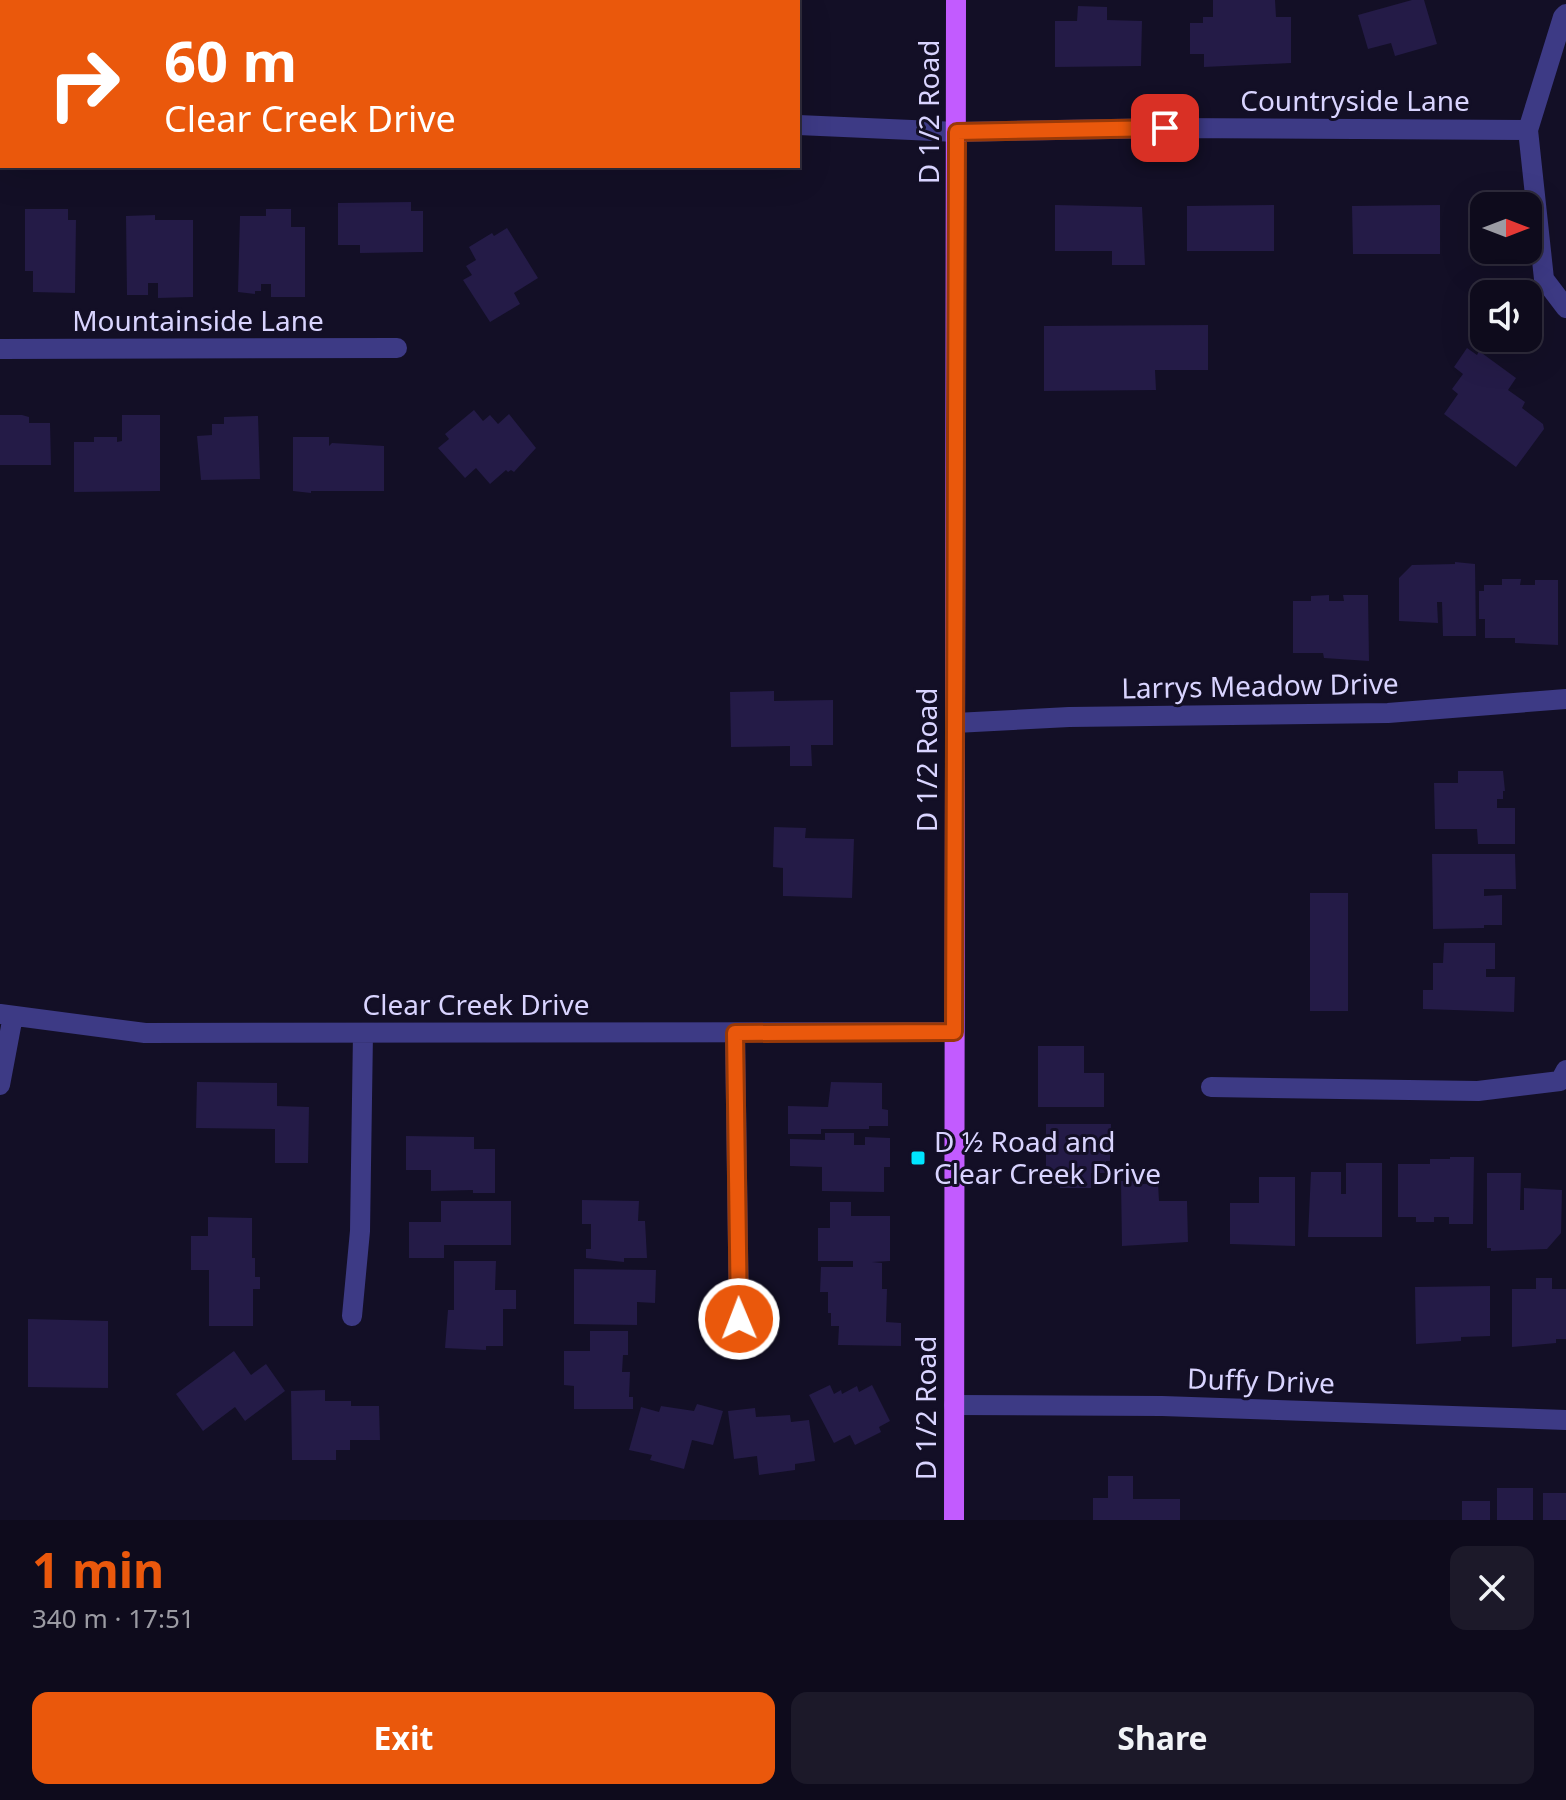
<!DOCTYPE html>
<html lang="en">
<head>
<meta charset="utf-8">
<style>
  :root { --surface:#0e0b1c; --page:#1c1929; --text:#f1f3f6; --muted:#9b9ba3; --line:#2e2b3b; --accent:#ea580c }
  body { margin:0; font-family:"Noto Sans",sans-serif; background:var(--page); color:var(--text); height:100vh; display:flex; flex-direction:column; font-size:30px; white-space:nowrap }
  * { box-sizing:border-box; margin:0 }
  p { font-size:26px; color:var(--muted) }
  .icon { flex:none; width:44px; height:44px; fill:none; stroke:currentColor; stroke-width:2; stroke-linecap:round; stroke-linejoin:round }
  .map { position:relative; height:1520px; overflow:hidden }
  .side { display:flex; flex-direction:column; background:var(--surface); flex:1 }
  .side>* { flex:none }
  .top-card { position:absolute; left:0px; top:0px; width:800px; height:168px; box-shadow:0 8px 32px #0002,0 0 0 2px var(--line); background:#ea580c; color:#fff; overflow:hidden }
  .needle { width:52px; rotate:90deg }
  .tools { position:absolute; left:1470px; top:192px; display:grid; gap:16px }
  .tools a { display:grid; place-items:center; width:72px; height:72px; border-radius:16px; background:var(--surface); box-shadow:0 8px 32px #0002,0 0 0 2px var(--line); font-size:40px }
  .pin { position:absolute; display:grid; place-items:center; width:68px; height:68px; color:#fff; margin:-34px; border-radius:16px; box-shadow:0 4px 12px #0006 }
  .me { position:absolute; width:88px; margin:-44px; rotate:359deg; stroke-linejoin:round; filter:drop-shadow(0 0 6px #0008) }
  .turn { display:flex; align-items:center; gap:28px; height:168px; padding:0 32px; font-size:36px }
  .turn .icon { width:104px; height:104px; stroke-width:2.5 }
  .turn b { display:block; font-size:56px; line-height:68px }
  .round { display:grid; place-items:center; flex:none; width:84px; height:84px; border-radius:16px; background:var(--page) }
  .headline { display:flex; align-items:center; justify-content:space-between; height:136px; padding:0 32px }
  h1 { font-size:48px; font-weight:700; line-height:60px; color:var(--accent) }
  .action { display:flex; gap:16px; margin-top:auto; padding:16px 32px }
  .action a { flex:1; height:92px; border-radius:16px; background:var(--accent); color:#fff; font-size:32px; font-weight:700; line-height:92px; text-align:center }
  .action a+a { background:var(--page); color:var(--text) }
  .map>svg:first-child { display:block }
</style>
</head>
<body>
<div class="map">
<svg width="1566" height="1520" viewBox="0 0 1566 1520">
  <rect width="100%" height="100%" fill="#130f26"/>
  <!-- building -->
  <path fill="#241b47" d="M1213,0H1275L1276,17H1291V63L1204,67V54H1190V23H1203V17H1213Z
    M1412,0H1424L1437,44L1395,56L1391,43L1368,49L1358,15Z
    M1078,6L1107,7V20L1142,21L1141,66L1055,67V21H1077Z
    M411,202V211H423V252L360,253V245H338V203Z
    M1055,205L1142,207L1145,265H1112V251H1055Z
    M1274,205V251H1187V206Z
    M1440,205V254H1353L1352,206Z
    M25,209H68V220H76L75,293L33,292V271H25Z
    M266,209H291V227H305V297H271V284H261V291H255V294L238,292L240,216H266Z
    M155,215V220H193V297L158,298V283H148V295H127L126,216Z
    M507,228L538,278L514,293L520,304L490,322L463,280L472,275L466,266L476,260L469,247L492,233L494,236Z
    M1208,325V370H1155L1156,390L1044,391V326Z
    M1467,348L1477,355L1479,351L1516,378L1508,390L1525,402L1522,408L1543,424L1544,429L1516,467L1444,414L1458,394L1452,389L1463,374L1454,367Z
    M474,410L483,421L490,415L498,424L509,414L536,448L514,472L511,470L508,472L506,470L490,484L476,468L465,478L438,448L449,439L445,434Z
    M0,415H22L29,417V423H50L51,465H0Z
    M122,415H160V491L74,492V442H94V437H117V442L122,441Z
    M258,416L260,479L201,480L197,436L212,435V424H224V417Z
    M293,437H329V446L332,443L384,446V491H311V493L293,491Z
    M1455,562L1475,564L1476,636H1443L1442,602H1437L1438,623L1399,621V578L1412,565L1455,564Z
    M1502,579H1521L1520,585H1535V580H1558V645L1515,643V638H1485V619H1479V591H1484V585H1502Z
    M1329,595V601H1344L1343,595H1368L1369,661L1324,658L1323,653H1293V601H1311V596Z
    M774,691V701L833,700V745H811L812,766H790V746L731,747L730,692Z
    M1458,771H1503L1505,791H1503V799H1497V808H1515V844H1478L1477,829H1435L1434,783H1458Z
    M774,827L806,828L805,838L854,839L852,898L783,896V868L773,867Z
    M1432,854H1515L1516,889H1484V896L1502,895V925H1484V928L1433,929Z
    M1310,893H1348V1011H1310Z
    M1444,943H1495V969H1486V977H1515L1514,1012L1423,1009V990H1433V963H1443Z
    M1038,1046H1084V1073H1104V1107H1038Z
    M197,1082L277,1083V1106L309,1107L308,1163H275V1129L196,1128Z
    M831,1082L882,1083V1109L888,1110V1126H869V1129H821V1134H788V1106L828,1107Z
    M1046,1124H1111L1110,1161H1106V1173H1091V1188H1060V1185L1046,1184Z
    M825,1133H854V1145H865V1137L890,1138V1167H884V1192L822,1191V1167L790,1166V1139L825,1140Z
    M406,1136L474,1137V1149H495V1193H473V1190L431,1191V1170H406Z
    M1450,1157H1474L1473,1224H1449V1217H1434V1222H1416V1217H1398V1164H1430V1159H1450Z
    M1346,1163H1382V1237H1308L1311,1172H1341V1194H1346Z
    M1487,1173H1521L1520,1210H1524V1188L1562,1190L1561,1233L1547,1249L1491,1251V1248H1487Z
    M1259,1177H1295V1246L1230,1244V1203H1259Z
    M1143,1180V1184L1158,1183L1159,1201H1187L1188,1242L1122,1246L1121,1181Z
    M582,1200L639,1201L638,1221H645L647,1258H624V1262L586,1258V1249H591V1224H582Z
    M441,1201H511V1245H444V1258H409V1222H441Z
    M830,1202H851V1216H890V1261L872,1262L882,1263V1289H887L886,1322L901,1323V1346L838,1345L839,1326H831V1313H828V1292H820L821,1267H853V1261H818V1228H830Z
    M208,1217L252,1218V1258H255V1277H260V1289H253V1326H209V1270H191V1236H208Z
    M454,1261H496L495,1290H516V1309H503V1346H486V1350L445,1348L448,1310H454Z
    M574,1269L656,1270L655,1303L637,1302V1325L574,1324Z
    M1536,1278H1552V1289H1566V1339H1556V1343L1512,1347V1289H1536Z
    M1490,1286V1336L1461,1337V1341L1416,1344L1415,1287Z
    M28,1319L108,1321V1388L28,1387Z
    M590,1331H628V1355H623L622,1372H630L629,1397H633V1409H574V1386L564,1385V1351H590Z
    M234,1351L251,1375L266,1364L285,1391L245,1421L235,1407L203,1431L176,1394Z
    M830,1385L834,1394L841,1390L842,1394L857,1386L859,1392L872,1385L890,1421L879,1427L881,1432L855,1445L850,1435L834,1443L809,1395Z
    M325,1390V1401H351V1406H379L380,1440H350V1450H336V1460H292L291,1391Z
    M697,1404L723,1411L713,1445L692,1440L684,1469L650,1460L652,1455L629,1450L641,1407L659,1412L661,1406L694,1411Z
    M755,1408L756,1417L790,1415L791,1422L809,1420L815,1461L795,1464V1470L759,1475L757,1456L734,1459L728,1411Z
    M1108,1476H1133V1499H1180V1520H1093V1498H1108Z
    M1497,1488H1533V1520H1497Z
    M1543,1493H1566V1520H1543Z
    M1462,1501H1490V1520H1462Z"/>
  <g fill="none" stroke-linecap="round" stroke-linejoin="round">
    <!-- minor -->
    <path stroke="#3d3a85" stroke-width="20" d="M444,0L460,2
      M1566,14L1563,17L1528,130L1544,279L1566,308
      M798,125L957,132L1165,128L1528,130
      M0,349L397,348
      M955,723L1069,717L1388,713L1566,699
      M0,1014L145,1033L954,1032
      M735,1033L739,1319
      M0,1085L13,1016
      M1211,1087L1478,1091L1560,1081L1566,1070
      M352,1316L360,1231L363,1033
      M954,1405L1162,1406L1566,1420"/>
    <!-- major -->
    <path stroke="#c25bff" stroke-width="20" d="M954,1520L956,0"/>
  </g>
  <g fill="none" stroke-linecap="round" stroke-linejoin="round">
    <defs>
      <path id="route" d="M739,1319L735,1033L954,1032L957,132L1165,128"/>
    </defs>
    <!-- route casing -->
    <use href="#route" stroke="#983908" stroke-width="20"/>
    <!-- route -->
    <use href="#route" stroke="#ea580c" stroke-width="14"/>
  </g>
  <!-- markers -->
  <rect fill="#00e5ff" stroke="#130f26" stroke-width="3" x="910" y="1150" width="16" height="16" rx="4"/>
  <g text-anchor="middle" stroke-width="6" stroke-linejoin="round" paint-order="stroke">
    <!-- street labels -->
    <g font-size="28" fill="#d9d4ff" stroke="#130f26">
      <text x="1355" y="111">Countryside Lane</text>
      <text transform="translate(929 112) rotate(-90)" y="10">D 1/2 Road</text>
      <text x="198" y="331">Mountainside Lane</text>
      <text transform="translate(1260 686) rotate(-1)" y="10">Larrys Meadow Drive</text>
      <text transform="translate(927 760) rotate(-90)" y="10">D 1/2 Road</text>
      <text x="476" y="1015">Clear Creek Drive</text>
      <text transform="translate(1261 1381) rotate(2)" y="10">Duffy Drive</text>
      <text transform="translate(926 1408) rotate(-90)" y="10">D 1/2 Road</text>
    </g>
    <!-- poi labels -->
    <g font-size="28" fill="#d9d4ff" stroke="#130f26" text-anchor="start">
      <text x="934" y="1152">D ½ Road and<tspan x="934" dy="32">Clear Creek Drive</tspan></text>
    </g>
  </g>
</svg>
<div class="tools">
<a><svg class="needle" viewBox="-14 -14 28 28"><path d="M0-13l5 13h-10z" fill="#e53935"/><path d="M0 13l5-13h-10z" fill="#9b9ba3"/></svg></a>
<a><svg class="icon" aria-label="sound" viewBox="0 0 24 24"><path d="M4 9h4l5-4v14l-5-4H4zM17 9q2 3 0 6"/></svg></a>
</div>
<div class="pin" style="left:1165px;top:128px;background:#d93025"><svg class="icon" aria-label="arrive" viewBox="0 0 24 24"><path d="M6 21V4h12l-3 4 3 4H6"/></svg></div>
<svg class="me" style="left:739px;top:1319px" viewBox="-20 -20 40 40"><circle r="17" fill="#ea580c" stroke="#fff" stroke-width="3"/><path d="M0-11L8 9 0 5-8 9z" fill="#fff"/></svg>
<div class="top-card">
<div class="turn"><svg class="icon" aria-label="right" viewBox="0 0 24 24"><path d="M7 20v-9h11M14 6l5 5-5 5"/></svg><div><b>60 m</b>Clear Creek Drive</div></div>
</div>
</div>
<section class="side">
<div class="headline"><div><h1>1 min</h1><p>340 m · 17:51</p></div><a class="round"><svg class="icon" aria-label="close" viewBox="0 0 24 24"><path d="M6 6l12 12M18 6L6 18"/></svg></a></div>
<div class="action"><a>Exit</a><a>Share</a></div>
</section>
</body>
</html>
